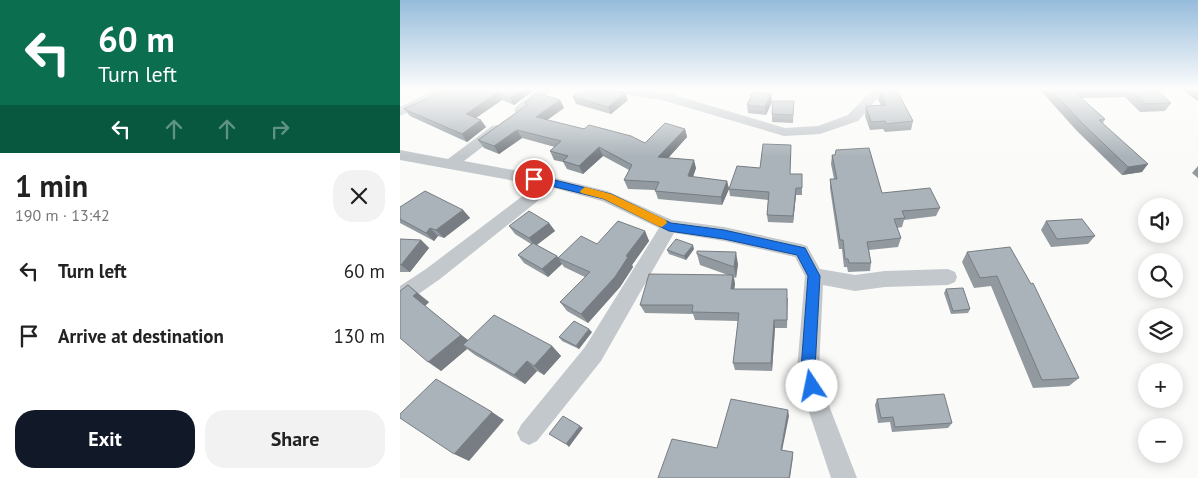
<!DOCTYPE html>
<html lang="en">
<head>
<meta charset="utf-8">
<style>
  :root { --surface:#fff; --page:#f2f2f2; --text:#222; --muted:#767676; --accent:#111827 }
  body { margin:0; font-family:"PT Sans",sans-serif; background:var(--page); color:var(--text); height:100vh; display:flex; flex-direction:column; font-size:19px; white-space:nowrap }
  * { box-sizing:border-box; margin:0 }
  p { font-size:16px; color:var(--muted) }
  .icon { flex:none; width:28px; height:28px; fill:none; stroke:currentColor; stroke-width:2; stroke-linecap:round; stroke-linejoin:round }
  .map { position:relative; flex:1; overflow:hidden }
  .sheet { display:flex; flex-direction:column; background:var(--surface); width:400px }
  .sheet>* { flex:none }
  .top-card { background:#0b6e4f; color:#fff; overflow:hidden }
  .fabs { position:absolute; left:738px; top:198px; display:grid; gap:10px }
  .fabs a { display:grid; place-items:center; width:45px; height:45px; border-radius:50%; background:var(--surface); box-shadow:0 2px 12px #0003; font-size:25px }
  .pin { position:absolute; display:grid; place-items:center; width:42px; height:42px; color:#fff; margin:-21px; border:2px solid #fff; border-radius:50%; box-shadow:0 1px 5px #0007 }
  .me { position:absolute; width:55px; margin:-28px; rotate:349deg; stroke-linejoin:round; filter:drop-shadow(0 0 4px #0008) }
  .turn { display:flex; align-items:center; gap:18px; height:105px; padding:0 15px; font-size:22px }
  .turn .icon { width:65px; height:65px; stroke-width:2.5 }
  .turn b { display:block; font-size:35px; line-height:42px }
  .lanes { display:flex; align-items:center; height:48px; padding:0 15px; background:#0003; justify-content:center; gap:25px; direction:ltr }
  .lanes .off { opacity:.35 }
  .round { display:grid; place-items:center; flex:none; width:52px; height:52px; border-radius:20px; background:var(--page) }
  .summary { display:flex; align-items:center; justify-content:space-between; height:85px; padding:0 15px }
  h1 { font-size:30px; font-weight:600; line-height:38px }
  .primary-button { display:flex; gap:10px; margin-top:auto; padding:10px 15px }
  .primary-button a { flex:1; height:58px; border-radius:20px; background:var(--accent); color:#fff; font-size:20px; font-weight:600; line-height:58px; text-align:center }
  .primary-button a+a { background:var(--page); color:var(--text) }
  ul { padding:0; list-style:none }
  li { display:flex; align-items:center; gap:15px; height:65px; padding:0 15px }
  li div { flex:1 }
  li b { display:block; font-size:19px }
  li em { font-style:normal }
  main { display:flex; flex:1; min-height:0 }
  .map>svg:first-child { display:block }
</style>
</head>
<body>
<main>
<section class="sheet">
<div class="top-card">
<div class="turn"><svg class="icon" aria-label="left" viewBox="0 0 24 24"><path d="M17 20v-9H6M10 6l-5 5 5 5"/></svg><div><b>60 m</b>Turn left</div></div>
<div class="lanes"><svg class="icon" aria-label="left" viewBox="0 0 24 24"><path d="M17 20v-9H6M10 6l-5 5 5 5"/></svg><svg class="icon off" aria-label="ahead" viewBox="0 0 24 24"><path d="M12 20V5M6 11l6-6 6 6"/></svg><svg class="icon off" aria-label="ahead" viewBox="0 0 24 24"><path d="M12 20V5M6 11l6-6 6 6"/></svg><svg class="icon off" aria-label="right" viewBox="0 0 24 24"><path d="M7 20v-9h11M14 6l5 5-5 5"/></svg></div>
</div>
<div class="summary"><div><h1>1 min</h1><p>190 m · 13:42</p></div><a class="round"><svg class="icon" aria-label="close" viewBox="0 0 24 24"><path d="M6 6l12 12M18 6L6 18"/></svg></a></div>
<ul>
<li><svg class="icon" aria-label="left" viewBox="0 0 24 24"><path d="M17 20v-9H6M10 6l-5 5 5 5"/></svg><div><b>Turn left</b></div><em>60 m</em></li>
<li><svg class="icon" aria-label="arrive" viewBox="0 0 24 24"><path d="M6 21V4h12l-3 4 3 4H6"/></svg><div><b>Arrive at destination</b></div><em>130 m</em></li>
</ul>
<div class="primary-button"><a>Exit</a><a>Share</a></div>
</section>
<div class="map">
<svg width="798" height="478" viewBox="0 0 798 478">
  <rect width="100%" height="100%" fill="#fafaf8"/>
  <g fill="none" stroke-linecap="round" stroke-linejoin="round">
    <!-- minor -->
    <path fill="#c3c8cc" fill-rule="evenodd" d="M34,90H50L48,93L0,116V107Z
      M137,90H151L126,113H116L114,110L116,107Z
      M216,90H248L264,92L385,128L418,126L448,115L471,91H479L481,94L458,121L420,134L384,136L262,100L222,94Z
      M97,125L104,129L102,132L64,161L151,177L207,191L272,220L324,227L401,244L407,246L420,269L455,275L485,271L548,269L555,272L557,277L555,282L548,285L485,287L455,291L423,285L419,369L428,403L457,478H431L406,403L397,369L405,276L395,257L324,241L274,233L201,361L137,441L129,445L121,441L117,433L121,425L185,347L259,228L202,201L154,188L40,279L7,302L0,304V286L26,269L137,185L0,160V150L48,159L92,126Z"/>
  </g>
  <!-- wall -->
  <path fill="#929a9f" d="M46,90H134L114,105L102,100L76,118L86,127L67,142L10,116L4,109Z
    M498,90V92L513,121L511,130L485,132L483,129L470,130L465,116L466,107L481,105L478,100L480,92Z
    M640,90H757L771,103L765,111L740,112L725,97L681,98L705,119L703,123L742,172L722,175L677,131Z
    M782,90H798V101Z
    M371,94L372,102L366,115L348,113L347,105Z
    M173,97L228,100L211,114L176,104Z
    M160,100L164,108L147,120L245,143L285,129L287,137L268,158L296,168L293,177L327,181L329,189L322,205L258,199L255,190L228,189L224,180L229,170L203,156L183,174L167,169L163,162L154,160L150,151L155,147L122,138L99,154L84,148L78,140L126,106L125,103Z
    M394,101L393,123L372,122V114Z
    M432,155L482,193L540,208L536,216L504,220L502,227L497,228L501,238L498,247L469,250L471,263L470,271L448,272L447,267H444L442,249H439L430,188V179H434L431,164Z
    M798,166V178L792,173Z
    M391,174H402V195H396L393,223L368,222L367,215L368,200L330,196L329,189Z
    M0,207L63,210L70,218L44,238L38,236L34,241L0,223Z
    M646,221L695,236L688,244L651,247L641,230Z
    M149,223L155,231L137,245L158,257L197,244L245,231L249,241L232,265L233,267L220,287L188,323L167,311L160,302L185,277L164,267L162,264L148,277L124,263L118,255L131,244L115,234L109,226Z
    M0,239L21,240L29,248L10,272H0Z
    M294,249L286,260L269,254L267,250Z
    M567,252L631,284L679,378L669,386L633,388L591,286L574,288L562,262Z
    M297,254L338,264L336,278L334,277L335,284L334,289L388,298L387,328H375L372,371L335,370L333,363L338,321L295,320L293,314L245,313L240,305L328,275L300,265Z
    M546,289L570,309L568,313L551,314L544,293Z
    M0,291L29,302L25,306L68,340L152,346L161,356L144,375L137,371L125,384L75,355L67,349L41,371Z
    M192,332L179,349L162,341L159,337Z
    M477,399L552,423L548,428L492,432L490,422L478,423L475,405Z"/>
  <!-- shaded-wall -->
  <path fill="#777d82" d="M120,90H134L114,105L110,98Z
    M98,92L102,100L71,121L66,114Z
    M225,93L228,100L211,114L208,107Z
    M371,94L372,102L366,115L365,107Z
    M160,100L164,108L140,125L136,117Z
    M81,120L86,127L67,142L62,134Z
    M285,129L287,137L261,166L258,157Z
    M117,130L122,138L99,154L94,146Z
    M199,147L203,156L183,174L179,166Z
    M294,160L296,168L290,185L288,176Z
    M748,164L742,172L722,175L728,167Z
    M327,181L329,189L322,205L321,197Z
    M396,188V195L393,223V216Z
    M63,210L70,218L44,238L36,230Z
    M149,223L155,231L135,246L129,238Z
    M30,228L38,236L34,241L26,233Z
    M245,231L249,241L232,265L233,267L220,287L188,323L181,314L226,256Z
    M21,240L29,248L10,272L1,265Z
    M293,245L294,249L286,260L284,256Z
    M336,252L338,264L336,278L334,267Z
    M157,256L162,264L148,277L142,269Z
    M333,275L335,284L333,298L331,289Z
    M8,285L29,302L25,306L13,296Z
    M374,320L375,328L372,371L371,363Z
    M189,329L192,332L179,349L176,346Z
    M61,335L73,344L63,345L67,349L41,371L28,362Z
    M152,346L161,356L144,375L134,366Z
    M127,361L137,371L125,384L114,375Z
    M388,410L389,416L381,456V450Z
    M92,412L104,420L69,461L54,454Z
    M180,426L183,428L169,447L166,444Z
    M393,452V457L390,478H389Z"/>
  <!-- building -->
  <path fill="#aab3b9" stroke="#777d82" d="M46,90H120L110,98L98,92L66,114L81,120L62,134L4,109Z
    M182,90H214L225,93L208,107L173,97Z
    M481,90H498L497,91L513,121L486,124L485,121L471,122L466,107L468,106L486,105L480,92Z
    M651,90H697H672L705,119L699,120L748,164L728,167L682,123Z
    M731,90H757L771,103L746,104Z
    M353,92L371,94L365,107L347,105Z
    M137,93L160,100L136,117L184,129L189,125L231,136L245,143L265,123L285,129L258,157L294,160L288,176L327,181L321,197L255,191L259,182L224,180L232,165L199,147L179,166L163,161L168,156L150,151L161,141L117,130L94,146L78,140L127,105L125,103Z
    M373,101H394L393,115L372,114Z
    M363,144L391,145L390,174H402V188H396L393,216L367,215L369,192L329,189L337,166L360,168Z
    M469,148L482,193L530,188L540,208L502,211L505,218L494,219L501,238L467,242L471,263H449L448,259H445L443,240H440L430,179H437L432,155H435L436,150Z
    M25,191L63,210L36,230L30,228L26,233L0,219V207Z
    M129,211L149,223L129,238L109,226Z
    M682,219L695,236L657,239L646,221Z
    M218,221L245,231L226,256L228,257L215,277L181,314L160,302L190,272L158,258L181,236L197,244Z
    M0,239L21,240L1,265L0,264Z
    M276,239L293,245L284,256L267,250Z
    M133,243L157,256L142,269L118,255Z
    M610,247L631,284L633,283L679,378L642,380L597,276L580,278L567,252Z
    M297,251L336,252L334,267L297,254Z
    M249,274L333,275L331,289H387V320H374L371,363H333L339,313L292,312L293,305H240Z
    M8,285L17,293L13,296L61,335L28,362L0,338V291Z
    M563,288L570,309L553,311L546,289Z
    M94,315L152,346L134,366L127,361L114,375L63,345Z
    M174,321L189,329L176,346L159,337Z
    M36,379L92,412L54,454L0,418V414Z
    M544,394L552,423L495,427L493,417L481,418L477,399Z
    M331,399L388,410L381,450L393,452L389,478H258L272,439L317,448Z
    M163,416L180,426L166,444L149,434Z"/>
  <!-- sky -->
  <linearGradient id="sky" x2="0" y2="1"><stop stop-color="#96bcdc"/><stop offset="0.57" stop-color="#fdfdfc"/><stop offset="1" stop-color="#fdfdfc" stop-opacity="0"/></linearGradient>
  <rect width="798" height="157" fill="url(#sky)"/>
  <!-- route -->
  <path fill="#1a73e8" stroke="#114b97" d="M134,175L211,194L271,223L324,230L405,248L420,276L415,369L420,386L418,391L412,393L407,391L401,369L408,276L397,255L324,239L269,231L204,199L131,181L129,179Z"/>
  <!-- slow -->
  <path fill="#f59e0b" d="M185,187L211,194L266,220L267,223L262,227L258,226L204,199L181,193L180,191Z"/>
</svg>
<div class="fabs">
<a><svg class="icon" aria-label="sound" viewBox="0 0 24 24"><path d="M4 9h4l5-4v14l-5-4H4zM17 9q2 3 0 6"/></svg></a>
<a><svg class="icon" aria-label="search" viewBox="0 0 24 24"><circle cx="10" cy="10" r="6"/><path d="M15 15l6 6"/></svg></a>
<a><svg class="icon" aria-label="layers" viewBox="0 0 24 24"><path d="M12 4l9 5-9 5-9-5zM3 14l9 5 9-5"/></svg></a>
<a>+</a>
<a>−</a>
</div>
<div class="pin" style="left:134px;top:179px;background:#d93025"><svg class="icon" aria-label="arrive" viewBox="0 0 24 24"><path d="M6 21V4h12l-3 4 3 4H6"/></svg></div>
<svg class="me" style="left:412px;top:386px" viewBox="-20 -20 40 40"><circle r="19" fill="#fff"/><path d="M0-13L10 11 0 6-10 11z" fill="#1a73e8"/></svg>
</div>
</main>
</body>
</html>
